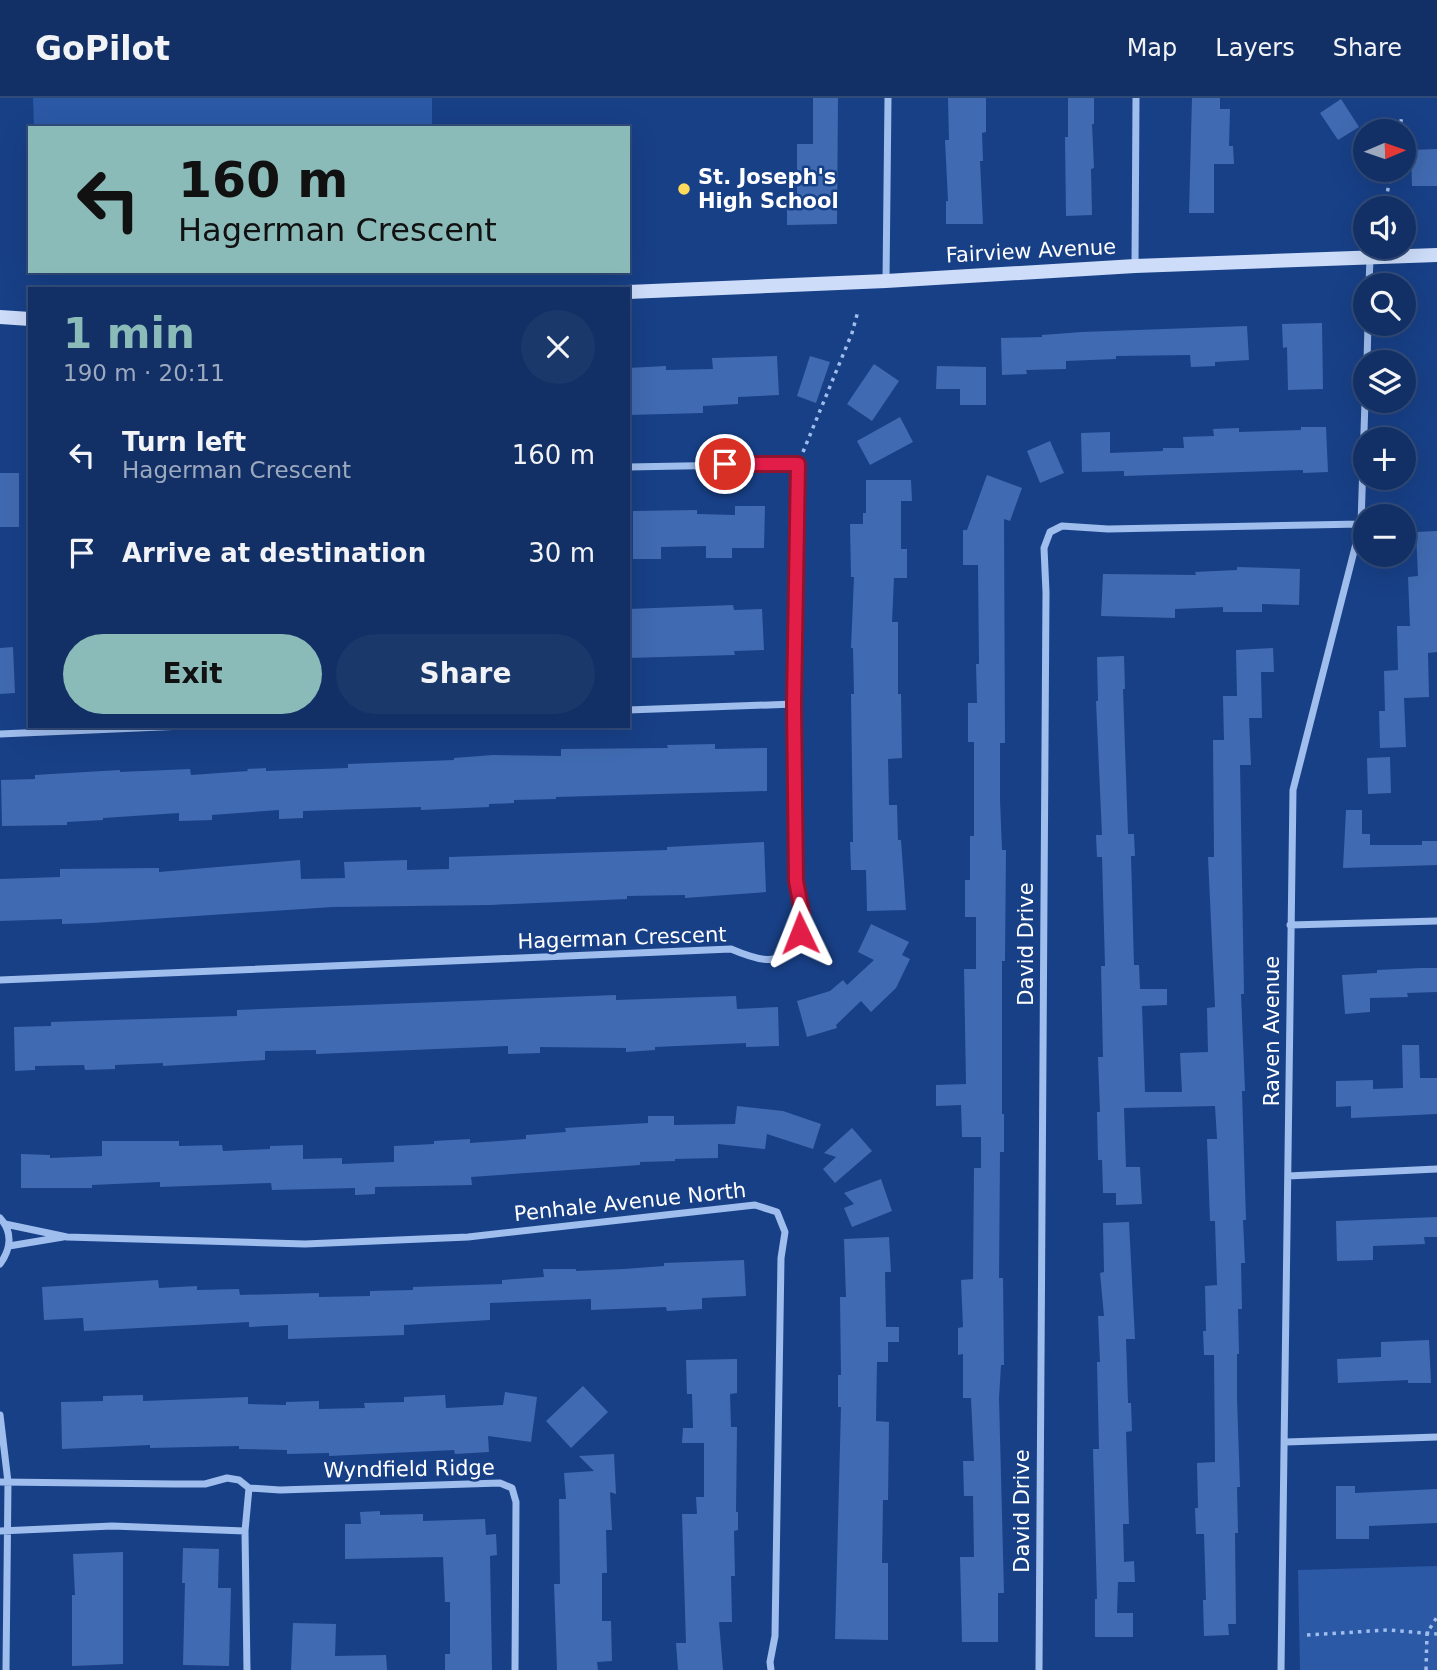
<!DOCTYPE html>
<html lang="en">
<head>
<meta charset="utf-8">
<style>
  :root { --surface:#123065; --page:#1b386b; --text:#f1f3f6; --muted:#9ca9bf; --line:#314b79; --accent:#8bbbb9 }
  body { margin:0; font-family:"DejaVu Sans",sans-serif; background:var(--page); color:var(--text); height:100vh; display:flex; flex-direction:column; font-size:26px; white-space:nowrap }
  * { box-sizing:border-box; margin:0 }
  p { font-size:23px; color:var(--muted) }
  .icon { flex:none; width:38px; height:38px; fill:none; stroke:currentColor; stroke-width:2; stroke-linecap:round; stroke-linejoin:round }
  .map { position:relative; flex:1; overflow:hidden }
  .drawer { position:absolute; left:28px; top:189px; width:602px; height:441px; display:flex; flex-direction:column; background:var(--surface); border-radius:0px; box-shadow:0 7px 28px #0002,0 0 0 2px var(--line) }
  .drawer>* { flex:none }
  .guide { position:absolute; left:28px; top:28px; width:602px; height:147px; border-radius:0px; box-shadow:0 7px 28px #0002,0 0 0 2px var(--line); background:#8bbbb9; color:#111; overflow:hidden }
  .needle { width:46px; rotate:88deg }
  .tools { position:absolute; left:1353px; top:21px; display:grid; gap:14px }
  .tools a { display:grid; place-items:center; width:63px; height:63px; border-radius:50%; background:var(--surface); box-shadow:0 7px 28px #0002,0 0 0 2px var(--line); font-size:35px }
  .pin { position:absolute; display:grid; place-items:center; width:60px; height:60px; color:#fff; margin:-30px; border:4px solid #fff; border-radius:50%; box-shadow:0 2px 7px #0007 }
  .me { position:absolute; width:77px; margin:-38px; rotate:358deg; stroke-linejoin:round; filter:drop-shadow(0 0 5px #0008) }
  .turn { display:flex; align-items:center; gap:24px; height:147px; padding:0 35px; font-size:32px }
  .turn .icon { width:91px; height:91px; stroke-width:2.5 }
  .turn b { display:block; font-size:49px; line-height:60px }
  .round { display:grid; place-items:center; flex:none; width:74px; height:74px; border-radius:37px; background:var(--page) }
  .headline { display:flex; align-items:center; justify-content:space-between; height:119px; padding:0 35px }
  h1 { font-size:42px; font-weight:600; line-height:52px; color:var(--accent) }
  .button { display:flex; gap:14px; margin-top:auto; padding:14px 35px }
  .button a { flex:1; height:80px; border-radius:42px; background:var(--accent); color:#111; font-size:28px; font-weight:600; line-height:80px; text-align:center }
  .button a+a { background:var(--page); color:var(--text) }
  ul { padding:0; list-style:none }
  li { display:flex; align-items:center; gap:21px; height:98px; padding:0 35px }
  li div { flex:1 }
  li b { display:block; font-size:26px }
  li em { font-style:normal }
  header { display:flex; align-items:center; gap:42px; box-sizing:border-box; height:98px; padding:0 35px; background:var(--surface); border-bottom:2px solid var(--line) }
  header strong { font-size:33px }
  nav { display:flex; gap:38px; margin-inline-start:auto; font-size:24px }
  .map>svg:first-child { display:block }
</style>
</head>
<body>
<header>
<strong>GoPilot</strong>
<nav><a>Map</a><a>Layers</a><a>Share</a></nav>
</header>
<div class="map">
<svg width="1437" height="1572" viewBox="0 0 1437 1572">
  <rect width="100%" height="100%" fill="#184087"/>
  <!-- green -->
  <path fill="#2b59a5" d="M33,0H432V30H34Z
    M1437,1468V1572H1300L1298,1472Z"/>
  <!-- building -->
  <path fill="#406ab1" d="M813,0H838L837,126L787,127V97H797V46H813Z
    M948,0H986V34L982,35L983,63H980L983,126H946V103H948L945,42H949Z
    M1068,0H1094V26H1092L1094,70L1091,71L1092,117L1066,118L1065,39H1068Z
    M1192,0H1220V11H1230L1229,48H1233L1234,66H1214V115H1189Z
    M1341,1L1359,29L1338,42L1320,15Z
    M1437,51V88H1412L1411,52Z
    M1322,225L1323,291L1288,292L1287,249L1283,250L1282,226Z
    M1247,228L1249,262L1215,264V268L1191,269L1190,257L1116,258V261L1066,263V271L1026,272L1027,276L1002,277L1001,240L1042,239V237L1082,234Z
    M777,258L779,297L738,299V306L703,308V315L628,317V270L666,268V272L713,271L712,260Z
    M810,258L830,264L816,305L797,298Z
    M874,266L899,283L872,323L847,306Z
    M937,268L986,269V307H960V291H936Z
    M900,319L913,344L870,367L857,343Z
    M1301,329H1326L1328,374L1303,375V372L1124,378V373L1082,374L1081,335L1110,334V355L1163,353V350H1184L1183,339L1214,338L1213,331L1239,330V334L1301,332Z
    M1050,343L1064,375L1040,385L1027,353Z
    M0,375H19V429H0Z
    M987,377L1022,390L1010,423L1004,421L1005,645H1000V702L1002,752H1006L1005,863H1002V1016H1004V1054H1000L999,1180H1003L1004,1267H1001L999,1300L1004,1495H998V1544H962L960,1459H974L973,1398H964L963,1363H974L971,1300H963V1256L958,1257V1230L963,1229L961,1182L973,1181L974,1070H981V1039H962L961,1007L936,1008V987L966,986L964,871H976V819H965V782H970V738H974V644H968V605H977L976,566H979L978,467H963V432H967Z
    M866,382H911L912,403H901V451H907V480H894L892,524H898V596H901L902,660L888,661L889,707H897L898,742H901L906,812L867,813L866,772H851L850,744H853L851,596H854L853,550H851L854,479H851L850,426H863V415H866Z
    M735,408H765L764,450H732V460H706V448L661,449V461H633V413L697,412V416L735,417Z
    M1437,433V554L1428,555L1429,599L1404,600L1406,649L1380,650L1379,613H1385L1384,573L1398,572L1397,528H1410L1408,479L1418,478L1416,434Z
    M1237,469L1300,471L1299,507L1262,506V514H1223V509L1175,511V520L1101,518L1103,476L1196,477L1195,474L1237,472Z
    M733,507L734,512L762,511L764,552L734,553L735,557L628,560V511Z
    M13,549L15,595L0,596V550Z
    M1273,550L1274,574H1261L1262,620H1249L1251,667H1240L1244,896H1241L1245,993H1242L1246,1122H1243L1245,1165H1241L1242,1211H1238L1239,1256H1237V1300L1240,1389H1237L1238,1435H1235L1236,1526H1228L1229,1537L1204,1538L1203,1502H1206L1204,1436H1196L1195,1410H1198L1197,1365L1215,1364L1214,1257H1204L1203,1233H1206L1205,1188L1217,1187L1215,1123H1210L1207,1041H1217L1215,1008L1124,1010L1126,1069H1140L1142,1106L1116,1107V1095H1103L1102,1062H1098L1097,1014H1100L1098,959H1103L1101,868H1105L1102,759H1097L1096,737H1102L1096,603H1098L1097,559L1124,558L1125,591H1123L1128,736H1134L1135,758H1131L1134,867H1139L1140,891H1167V907L1142,908L1145,994H1182L1180,955L1208,954L1207,910L1215,909L1208,759H1214L1213,642H1224L1223,598H1237L1236,552Z
    M715,646V651L767,650V693L556,699V701L514,702V705L489,706V709L421,712V709L303,713V720L279,721V712L212,717V722L179,723V715L103,720V722L67,724V727L2,728L1,682L35,681V677L120,672V674L190,671L191,677L248,673L247,671L266,670V673L348,670V666L454,662V660L493,657L561,658V651L668,650L667,647Z
    M1390,659L1391,695L1368,696L1367,660Z
    M1346,712H1362V736H1370V747H1422V743H1437V767L1343,770Z
    M764,744L766,794L685,800V797L627,798V801L490,807L332,809L92,825L62,826V821L0,823V781L60,779V771L159,770V774L300,762L301,781L345,780L344,764L407,762V772L449,771V759L667,752V749Z
    M871,826L909,844L902,857L910,861L896,890L871,914L861,903L836,927L837,930L807,939L797,903L830,893L843,882L847,887L874,862L858,854Z
    M1421,870H1437V894L1407,895L1408,899L1370,900V914L1345,916L1342,877L1377,875V872Z
    M616,897V902L736,898L737,911L778,909L779,948L746,949V945L655,949V952L626,954V950L540,949V955L508,956V948L316,956V952L265,953V962L163,968V965L115,967V971L85,972L84,967L35,968V972L15,973L14,929L51,928V924L237,918V912Z
    M1402,947H1419L1420,980H1437V1016L1351,1020V1008L1336,1009V983L1373,982V991L1403,990Z
    M737,1008L783,1013L821,1026L813,1051L767,1036L765,1051L718,1046V1060L675,1061V1063L640,1064V1067L471,1079L472,1087L375,1089V1096L355,1097V1090L272,1092L271,1085L160,1089V1084L92,1087V1090H21V1056L50,1057V1060L102,1058V1043H179V1048L222,1047L223,1053L270,1051V1048L303,1047V1061L342,1060V1066L394,1064V1048L434,1046V1043L470,1041V1045L526,1041V1037L566,1034L565,1030L648,1025V1018H674V1027L735,1026Z
    M852,1030L872,1053L835,1085L823,1071L836,1059L824,1055Z
    M881,1081L892,1113L852,1129L844,1110L854,1106L844,1095Z
    M1437,1119V1139H1424L1425,1146L1373,1148V1162L1337,1163L1336,1123Z
    M1129,1124L1135,1241H1126L1128,1305H1131L1132,1333L1126,1334L1129,1426H1123L1124,1464L1134,1463L1135,1484H1118L1117,1515H1133V1539H1095V1501H1097L1093,1351H1099L1097,1264H1100L1098,1218H1104L1100,1175L1104,1174L1103,1125Z
    M889,1139L891,1174H885L886,1229H899V1244H888V1264H877L876,1323L889,1324L888,1402H883L882,1465H888V1542L835,1541L841,1309H838V1277H841L840,1199H846L844,1141Z
    M744,1162L746,1198L702,1200V1211L667,1213L666,1209L591,1212V1201L490,1205V1222L404,1227V1237L288,1241V1227L249,1229V1224L84,1233L83,1220L44,1222L42,1189L158,1182L159,1190L197,1188V1192L239,1191L240,1197L319,1195V1199L370,1198V1193L413,1192V1189L502,1186V1182L544,1179L543,1171H576V1173L624,1171L664,1168V1165Z
    M1429,1242L1431,1285H1408V1282L1338,1285L1337,1261L1381,1259V1244Z
    M737,1261V1295L730,1296L731,1329H737L736,1414H738V1432L734,1433L735,1478H731L732,1524H719L723,1572H678L676,1545H686L682,1416H697L696,1399H704V1345H682L683,1330H693L692,1296H687L686,1262Z
    M583,1288L608,1314L571,1350L546,1323Z
    M505,1294L537,1299L531,1344L488,1338L489,1354L455,1356L454,1352L329,1358V1355L287,1356V1352L239,1351V1348L150,1350V1347L62,1351L61,1304L103,1303V1298L143,1297V1303L248,1299V1306L286,1307V1304L319,1303V1311L365,1310L364,1305L404,1304V1299L445,1297L446,1310L503,1307Z
    M614,1356L616,1396L610,1394L612,1432H606L607,1475H602V1523H611L612,1563L597,1564L598,1572H557L554,1486H560L559,1401H566L564,1375L594,1373L579,1358Z
    M1336,1388H1355V1395L1437,1391V1425L1369,1428V1441H1336Z
    M380,1413V1417L423,1416V1423L485,1421L486,1437L496,1436L497,1457L490,1458L492,1572H445V1556H450V1504H445L443,1459L345,1461V1426H361L360,1414Z
    M183,1450L219,1451L218,1490H231L229,1568L183,1567L185,1485H182Z
    M123,1454V1566L72,1568V1497H75L73,1456Z
    M293,1525L336,1526L335,1558L386,1557L387,1572H291Z"/>
  <g fill="none" stroke-linecap="round" stroke-linejoin="round">
    <!-- path -->
    <path stroke="#9fbded" stroke-width="3.5" stroke-dasharray="3.5 5" stroke-linecap="butt" d="M1399,33L1402,18
      M1384,110L1392,72
      M803,354L852,235L858,213
      M1307,1537L1388,1532L1437,1536
      M1426,1572L1427,1535L1437,1519"/>
    <!-- minor -->
    <path stroke="#9fbded" stroke-width="7" d="M1135,167L1136,0
      M886,183L888,0
      M1369,187L1370,160
      M1367,264L1368,226
      M628,612L794,606
      M0,636L184,628
      M1290,827L1437,823
      M0,882L731,851C750,859 779,871 794,849C809,828 797,804 795,782C795,769 795,757 795,744C794,618 797,492 798,366L628,369
      M1288,1078L1437,1071
      M0,1120C13,1134 11,1151 0,1166
      M5,1126L67,1139L305,1146L468,1139L755,1107L777,1114L785,1134L781,1160L775,1538L770,1564L771,1572
      M9,1148L63,1139
      M0,1317L8,1384L6,1572
      M1286,1344L1437,1339
      M0,1384L174,1386H205L227,1380L239,1382L249,1390
      M0,1433L112,1428L245,1433
      M247,1572L245,1433L249,1390L280,1392L500,1385L512,1390L516,1404L515,1572
      M1039,1572L1046,494L1044,450L1050,434L1062,428L1108,431L1361,426
      M1281,1572L1293,692L1361,426L1365,303"/>
    <!-- secondary -->
    <path stroke="#ccdcf9" stroke-width="14" d="M628,194L886,183L1135,168L1437,157
      M0,219L30,221"/>
  </g>
  <g fill="none" stroke-linecap="round" stroke-linejoin="round">
    <defs>
      <path id="route" d="M725,366H798L794,606L796,783L802,814L800,835"/>
    </defs>
    <!-- route casing -->
    <use href="#route" stroke="#92132f" stroke-width="18"/>
    <!-- route -->
    <use href="#route" stroke="#e11d48" stroke-width="12"/>
  </g>
  <!-- markers -->
  <circle fill="#ffdb5b" stroke="#184087" stroke-width="2.5" cx="684" cy="91" r="7"/>
  <g text-anchor="middle" stroke-width="5" stroke-linejoin="round" paint-order="stroke">
    <!-- poi labels -->
    <g font-size="21" font-weight="bold" fill="#fff" stroke="#184087" text-anchor="start">
      <text x="698" y="86">St. Joseph's<tspan x="698" dy="24">High School</tspan></text>
    </g>
    <!-- street labels -->
    <g font-size="21" fill="#fff" stroke="#184087">
      <text transform="translate(1031 153) rotate(-3)" y="7">Fairview Avenue</text>
      <text transform="translate(622 840) rotate(-2)" y="7">Hagerman Crescent</text>
      <text transform="translate(1026 846) rotate(-90)" y="7">David Drive</text>
      <text transform="translate(1272 933) rotate(-90)" y="7">Raven Avenue</text>
      <text transform="translate(630 1104) rotate(-6)" y="7">Penhale Avenue North</text>
      <text transform="translate(409 1371) rotate(-1)" y="7">Wyndfield Ridge</text>
      <text transform="translate(1022 1413) rotate(-90)" y="7">David Drive</text>
    </g>
  </g>
</svg>
<div class="tools">
<a><svg class="needle" viewBox="-14 -14 28 28"><path d="M0-13l5 13h-10z" fill="#e53935"/><path d="M0 13l5-13h-10z" fill="#9ca9bf"/></svg></a>
<a><svg class="icon" aria-label="sound" viewBox="0 0 24 24"><path d="M4 9h4l5-4v14l-5-4H4zM17 9q2 3 0 6"/></svg></a>
<a><svg class="icon" aria-label="search" viewBox="0 0 24 24"><circle cx="10" cy="10" r="6"/><path d="M15 15l6 6"/></svg></a>
<a><svg class="icon" aria-label="layers" viewBox="0 0 24 24"><path d="M12 4l9 5-9 5-9-5zM3 14l9 5 9-5"/></svg></a>
<a>+</a>
<a>−</a>
</div>
<div class="pin" style="left:725px;top:366px;background:#d93025"><svg class="icon" aria-label="arrive" viewBox="0 0 24 24"><path d="M6 21V4h12l-3 4 3 4H6"/></svg></div>
<svg class="me" style="left:800px;top:835px" viewBox="-20 -20 40 40"><path d="M0-17L14 15 0 8-14 15z" fill="#e11d48" stroke="#fff" stroke-width="4"/></svg>
<div class="guide">
<div class="turn"><svg class="icon" aria-label="left" viewBox="0 0 24 24"><path d="M17 20v-9H6M10 6l-5 5 5 5"/></svg><div><b>160 m</b>Hagerman Crescent</div></div>
</div>
<section class="drawer">
<div class="headline"><div><h1>1 min</h1><p>190 m · 20:11</p></div><a class="round"><svg class="icon" aria-label="close" viewBox="0 0 24 24"><path d="M6 6l12 12M18 6L6 18"/></svg></a></div>
<ul>
<li><svg class="icon" aria-label="left" viewBox="0 0 24 24"><path d="M17 20v-9H6M10 6l-5 5 5 5"/></svg><div><b>Turn left</b><p>Hagerman Crescent</p></div><em>160 m</em></li>
<li><svg class="icon" aria-label="arrive" viewBox="0 0 24 24"><path d="M6 21V4h12l-3 4 3 4H6"/></svg><div><b>Arrive at destination</b></div><em>30 m</em></li>
</ul>
<div class="button"><a>Exit</a><a>Share</a></div>
</section>
</div>
</body>
</html>
